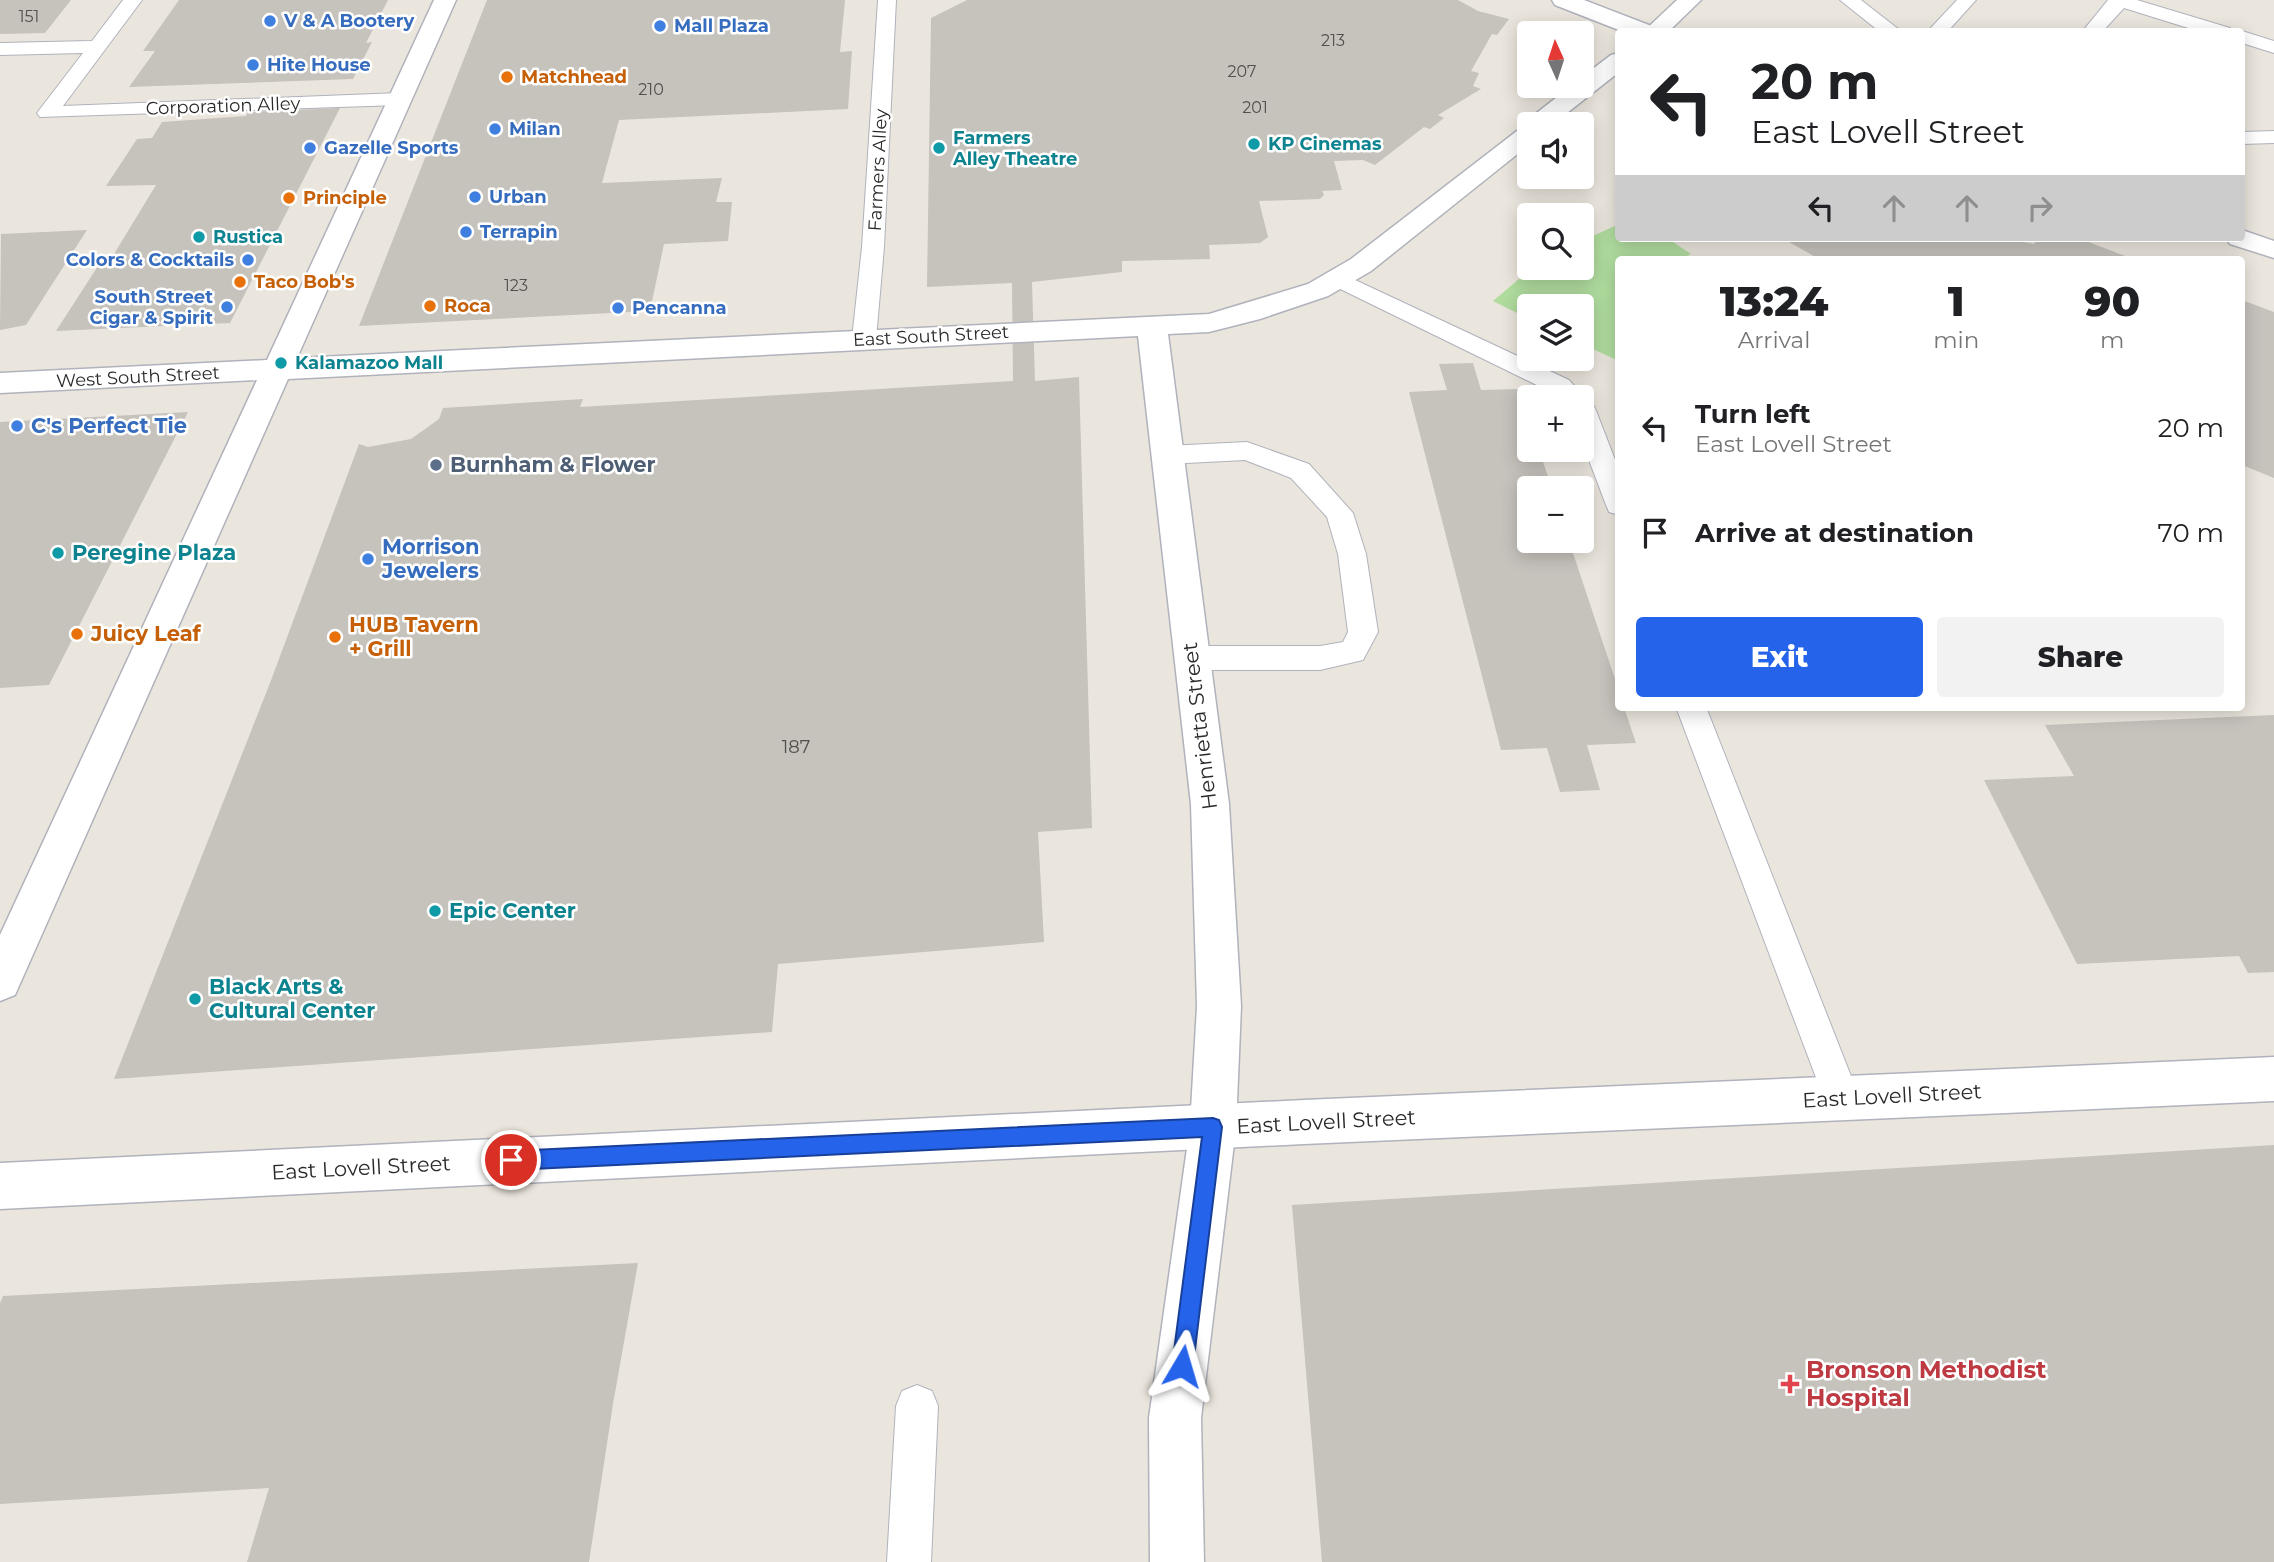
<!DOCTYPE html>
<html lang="en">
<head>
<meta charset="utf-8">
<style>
  :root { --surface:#fff; --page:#f2f2f2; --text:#202124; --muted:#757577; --accent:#2563eb }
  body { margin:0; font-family:Montserrat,sans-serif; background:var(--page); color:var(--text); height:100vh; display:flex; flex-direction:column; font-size:26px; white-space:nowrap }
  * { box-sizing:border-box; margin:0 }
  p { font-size:23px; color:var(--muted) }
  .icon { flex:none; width:38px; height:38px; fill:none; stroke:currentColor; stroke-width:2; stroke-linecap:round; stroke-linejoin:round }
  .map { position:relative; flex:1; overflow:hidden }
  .side { position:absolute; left:1615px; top:256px; width:630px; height:455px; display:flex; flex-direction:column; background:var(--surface); border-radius:7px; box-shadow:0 4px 18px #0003 }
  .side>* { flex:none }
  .top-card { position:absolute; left:1615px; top:28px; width:630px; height:214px; border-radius:7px; box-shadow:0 4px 18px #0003; background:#fff; color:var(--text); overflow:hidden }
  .needle { width:46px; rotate:357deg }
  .fabs { position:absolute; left:1517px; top:21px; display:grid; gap:14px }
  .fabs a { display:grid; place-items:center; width:77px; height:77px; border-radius:7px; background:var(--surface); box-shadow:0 4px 18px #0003; font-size:35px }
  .pin { position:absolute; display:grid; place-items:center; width:60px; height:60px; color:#fff; margin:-30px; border:4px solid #fff; border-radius:50%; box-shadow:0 2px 7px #0007 }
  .me { position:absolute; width:77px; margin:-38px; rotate:7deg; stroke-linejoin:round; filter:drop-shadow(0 0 5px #0008) }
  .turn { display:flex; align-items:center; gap:24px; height:147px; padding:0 21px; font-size:32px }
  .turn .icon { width:91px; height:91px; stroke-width:2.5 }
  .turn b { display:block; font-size:49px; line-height:60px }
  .lanes { display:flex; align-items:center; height:66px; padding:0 21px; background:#0003; justify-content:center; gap:35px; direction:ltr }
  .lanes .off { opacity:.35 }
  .eta { display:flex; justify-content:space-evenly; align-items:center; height:119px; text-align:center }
  .eta b { font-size:42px; font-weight:800; line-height:49px }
  .primary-button { display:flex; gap:14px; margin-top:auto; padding:14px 21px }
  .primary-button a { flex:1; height:80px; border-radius:7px; background:var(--accent); color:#fff; font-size:28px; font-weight:800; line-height:80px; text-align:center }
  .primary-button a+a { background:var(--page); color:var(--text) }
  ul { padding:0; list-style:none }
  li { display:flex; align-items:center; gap:21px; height:105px; padding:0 21px }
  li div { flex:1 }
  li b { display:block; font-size:26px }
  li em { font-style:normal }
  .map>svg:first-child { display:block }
</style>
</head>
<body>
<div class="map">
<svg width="2274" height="1562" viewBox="0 0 2274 1562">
  <rect width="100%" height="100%" fill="#ebe6dd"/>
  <!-- green -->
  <path fill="#b0dc9e" d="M1619,224V238H1667L1691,254L1680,259H1619V361L1582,344V306H1530L1529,319L1493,301L1532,268H1582V241Z"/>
  <!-- building -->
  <path fill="#c6c2bc" d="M0,0H71L45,33L0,34Z
    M179,0H388L366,43L372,42L353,79L129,87L155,51H143Z
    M487,0H845L840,52L852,51L848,109L619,120L602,183L722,178L716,202H732L728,241L664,244L650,311L359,326Z
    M967,0H1458L1478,11L1509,19L1497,35L1492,34L1471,71L1479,73L1473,86L1481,89L1438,115L1444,118L1430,129L1424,127L1375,165L1363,160L1334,161L1342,190L1322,191L1324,195L1320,199L1259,201L1268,237L1260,243L1209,245L1210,259L1122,261V272L1032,282L1035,381L1079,377L1092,828L1038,832L1044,942L778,964L772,1032L114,1079L270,683L359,444L368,447L411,439L439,419L443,408L583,399L580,407L1013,381L1012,283L927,287L931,18Z
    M340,108L230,323L56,331L98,266L114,254L156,185L106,186L137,139L152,138L162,122L246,116L248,112Z
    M87,230L26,325L0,330L1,234Z
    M1782,238H2004L2034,244L2038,238H2078L2133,259H1819Z
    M2242,300L2274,312V478L2242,465Z
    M1473,363L1481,390L1519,389L1530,420V450H1539L1552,488H1530V541H1569L1619,691V707H1624L1636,743L1587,745L1600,790L1560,792L1547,748L1501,750L1409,392L1447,390L1439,364Z
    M188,412L49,685L0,688V422Z
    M2274,715V972L2248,973L2239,956L2077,964L1984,780L2074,776L2045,725Z
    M2274,1145V1562H1322L1292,1205Z
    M638,1263L613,1404L589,1562H247L269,1488L0,1504V1303L3,1296Z"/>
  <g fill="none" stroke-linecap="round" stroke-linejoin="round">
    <defs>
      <path id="service" d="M123,0H142L63,106L400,93L407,95L410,99L407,103L400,105L40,117L37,113L83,53L0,55V43L92,41Z
        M878,0H896L884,247L876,339L873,344L864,347L855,344L852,339L862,247Z
        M1840,0H1861L1902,32H1880Z
        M1957,0H1976L1947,32H1927Z
        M2108,0H2137L2230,28L2232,32H2201L2124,8L2102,32H2082Z
        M2242,31L2274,41V53L2242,43Z
        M2274,131V143L2242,144V132Z
        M1338,272L1569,380L1584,397L1582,399L1591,402L1595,408L1619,470V515L1609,512L1606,505L1582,442V397H1557L1551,392L1330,284L1326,279L1330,274Z
        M1247,442L1309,464L1353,513L1366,554L1378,632L1363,660L1320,670H1192L1182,666L1177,658L1182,650L1192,646H1320L1343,642L1348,632L1338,554L1327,517L1291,478L1245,460L1167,464L1158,461L1154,455L1158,449L1167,446Z
        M1676,707H1706L1860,1099L1855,1112L1842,1117L1829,1112Z
        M917,1385L932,1391L938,1406L931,1562H887L896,1406L902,1391Z"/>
      <path id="minor" d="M434,0H456L297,358L1209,314L1308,284L1351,259L1526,124L1529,119L1571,86H1582V77L1611,55L1619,53V72L1553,124H1530V144L1371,271L1328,296L1260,319L1209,332L1168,334L1229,804L1241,1006L1236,1127L1201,1418L1204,1562H1150L1149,1418L1190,1127L1197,1006L1191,804L1138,336L288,379L15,995L0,1001V935L257,380L0,393V373L267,360Z
        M1677,0H1701L1668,32H1643Z"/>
      <path id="tertiary" d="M1552,0H1584L1654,27L1657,32H1624L1555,5Z
        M2242,230L2274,241V258L2230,244L2226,238H2242Z
        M2274,1057V1101L1304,1144L0,1209V1163L1304,1100Z"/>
    </defs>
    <!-- service casing -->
    <use href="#service" stroke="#b0b2bc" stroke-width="2"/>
    <!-- minor casing -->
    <use href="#minor" stroke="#b0b2bc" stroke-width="3"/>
    <!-- tertiary casing -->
    <use href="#tertiary" stroke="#b0b2bc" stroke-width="3"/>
    <!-- service -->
    <use href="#service" fill="#fff" fill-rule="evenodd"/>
    <!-- minor -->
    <use href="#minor" fill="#fff" fill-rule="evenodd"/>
    <!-- tertiary -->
    <use href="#tertiary" fill="#fff" fill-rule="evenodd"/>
  </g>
  <!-- route -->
  <path fill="#2563eb" stroke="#184099" stroke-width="2" d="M1213,1118L1219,1120L1222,1127L1193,1366L1190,1373L1182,1376L1175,1373L1172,1366L1202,1137L511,1170L504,1167L502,1160L504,1154L511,1151Z"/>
  <!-- markers -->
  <g fill="#3f7fe0" stroke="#fff" stroke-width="2.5">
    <circle cx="270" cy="21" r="7"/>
    <circle cx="660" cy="26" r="7"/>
    <circle cx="253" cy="65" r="7"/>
    <circle cx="495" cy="129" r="7"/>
    <circle cx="310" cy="148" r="7"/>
    <circle cx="475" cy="197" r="7"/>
    <circle cx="466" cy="232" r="7"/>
    <circle cx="248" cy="260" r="7"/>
    <circle cx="227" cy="307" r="7"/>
    <circle cx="618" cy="308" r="7"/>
    <circle cx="17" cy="426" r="7"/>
    <circle cx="368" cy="559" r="7"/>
  </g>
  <g fill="#e8710a" stroke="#fff" stroke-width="2.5">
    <circle cx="507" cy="77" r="7"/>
    <circle cx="289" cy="198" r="7"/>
    <circle cx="240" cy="282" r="7"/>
    <circle cx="430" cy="306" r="7"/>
    <circle cx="77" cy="634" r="7"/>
    <circle cx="335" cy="637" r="7"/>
  </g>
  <g fill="#0f9aa8" stroke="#fff" stroke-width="2.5">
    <circle cx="1254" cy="144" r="7"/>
    <circle cx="939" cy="148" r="7"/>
    <circle cx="199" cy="237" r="7"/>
    <circle cx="281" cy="363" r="7"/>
    <circle cx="58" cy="553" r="7"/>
    <circle cx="435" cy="911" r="7"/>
    <circle cx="195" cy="999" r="7"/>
  </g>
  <circle fill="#5c6f8a" stroke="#fff" stroke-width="2.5" cx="436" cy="465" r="7"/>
  <path fill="#e0444e" stroke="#fff" stroke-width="2.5" d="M1786.5 1373.5h7v7h7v7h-7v7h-7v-7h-7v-7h7z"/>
  <g text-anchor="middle" stroke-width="5" stroke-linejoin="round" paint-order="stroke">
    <!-- far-number labels -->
    <g font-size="16" fill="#51504e">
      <text x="29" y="22">151</text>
      <text x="1333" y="46">213</text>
      <text x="1242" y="77">207</text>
      <text x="651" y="95">210</text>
      <text x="1255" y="113">201</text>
      <text x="516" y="291">123</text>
    </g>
    <!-- far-shop labels -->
    <g font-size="18" font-weight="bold" fill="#366cbe" stroke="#fff" text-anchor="start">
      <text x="284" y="27">V &amp; A Bootery</text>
      <text x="674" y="32">Mall Plaza</text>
      <text x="267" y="71">Hite House</text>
      <text x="509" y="135">Milan</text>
      <text x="324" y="154">Gazelle Sports</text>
      <text x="489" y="203">Urban</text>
      <text x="480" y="238">Terrapin</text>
      <text x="234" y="266" text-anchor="end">Colors &amp; Cocktails</text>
      <text x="213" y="303" text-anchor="end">South Street<tspan x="213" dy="21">Cigar &amp; Spirit</tspan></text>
      <text x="632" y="314">Pencanna</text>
    </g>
    <!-- far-food labels -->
    <g font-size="18" font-weight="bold" fill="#c56008" stroke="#fff" text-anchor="start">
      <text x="521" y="83">Matchhead</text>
      <text x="303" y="204">Principle</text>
      <text x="254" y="288">Taco Bob's</text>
      <text x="444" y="312">Roca</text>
    </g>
    <!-- far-street labels -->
    <g font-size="18" fill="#2a2a2a" stroke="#fff">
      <text transform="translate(223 106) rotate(-2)" y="6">Corporation Alley</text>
      <text transform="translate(878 170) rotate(-87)" y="6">Farmers Alley</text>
      <text transform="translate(931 336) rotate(-3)" y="6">East South Street</text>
      <text transform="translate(138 377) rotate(-3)" y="6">West South Street</text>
    </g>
    <!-- far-culture labels -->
    <g font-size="18" font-weight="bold" fill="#0d838f" stroke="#fff" text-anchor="start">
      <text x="953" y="144">Farmers<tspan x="953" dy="21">Alley Theatre</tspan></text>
      <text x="1268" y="150">KP Cinemas</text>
      <text x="213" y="243">Rustica</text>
      <text x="295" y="369">Kalamazoo Mall</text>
    </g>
    <!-- number labels -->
    <g font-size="18" fill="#51504e">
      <text x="796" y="753">187</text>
    </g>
    <!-- shop labels -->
    <g font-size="21" font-weight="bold" fill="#366cbe" stroke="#fff" text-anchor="start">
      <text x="31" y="433">C's Perfect Tie</text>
      <text x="382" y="554">Morrison<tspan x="382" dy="24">Jewelers</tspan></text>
    </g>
    <!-- service labels -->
    <g font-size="21" font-weight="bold" fill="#4e5e75" stroke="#fff" text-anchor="start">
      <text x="450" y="472">Burnham &amp; Flower</text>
    </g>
    <!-- culture labels -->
    <g font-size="21" font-weight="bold" fill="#0d838f" stroke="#fff" text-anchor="start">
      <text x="72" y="560">Peregine Plaza</text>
      <text x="449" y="918">Epic Center</text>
      <text x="209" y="994">Black Arts &amp;<tspan x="209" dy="24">Cultural Center</tspan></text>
    </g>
    <!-- food labels -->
    <g font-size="21" font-weight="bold" fill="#c56008" stroke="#fff" text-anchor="start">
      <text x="349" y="632">HUB Tavern<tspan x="349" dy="24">+ Grill</tspan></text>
      <text x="91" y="641">Juicy Leaf</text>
    </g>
    <!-- street labels -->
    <g font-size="21" fill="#2a2a2a" stroke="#fff">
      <text transform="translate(1200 726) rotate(-97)" y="7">Henrietta Street</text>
      <text transform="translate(1892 1096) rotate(-3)" y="7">East Lovell Street</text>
      <text transform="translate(1326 1122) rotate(-3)" y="7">East Lovell Street</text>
      <text transform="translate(361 1168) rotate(-3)" y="7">East Lovell Street</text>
    </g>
    <!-- near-health labels -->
    <g font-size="24" font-weight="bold" fill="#be3a42" stroke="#fff" text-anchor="start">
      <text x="1806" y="1378">Bronson Methodist<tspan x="1806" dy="28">Hospital</tspan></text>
    </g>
  </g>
</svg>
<div class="fabs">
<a><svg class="needle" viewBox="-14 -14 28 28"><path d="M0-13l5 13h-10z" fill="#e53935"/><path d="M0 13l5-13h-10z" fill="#757577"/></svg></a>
<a><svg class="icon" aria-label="sound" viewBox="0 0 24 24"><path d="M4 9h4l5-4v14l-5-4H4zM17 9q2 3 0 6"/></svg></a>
<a><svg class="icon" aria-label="search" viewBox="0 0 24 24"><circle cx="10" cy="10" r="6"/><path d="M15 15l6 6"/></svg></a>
<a><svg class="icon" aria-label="layers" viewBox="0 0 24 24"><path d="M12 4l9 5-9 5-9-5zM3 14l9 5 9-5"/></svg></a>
<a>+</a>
<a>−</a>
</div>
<div class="pin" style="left:511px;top:1160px;background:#d93025"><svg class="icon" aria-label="arrive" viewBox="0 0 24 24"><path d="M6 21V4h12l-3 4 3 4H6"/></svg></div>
<svg class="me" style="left:1182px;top:1366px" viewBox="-20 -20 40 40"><path d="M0-17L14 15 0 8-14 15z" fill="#2563eb" stroke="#fff" stroke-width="4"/></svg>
<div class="top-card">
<div class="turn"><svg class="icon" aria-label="left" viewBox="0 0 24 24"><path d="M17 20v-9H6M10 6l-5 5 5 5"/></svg><div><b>20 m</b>East Lovell Street</div></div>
<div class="lanes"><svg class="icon" aria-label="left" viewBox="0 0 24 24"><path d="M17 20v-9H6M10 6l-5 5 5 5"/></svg><svg class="icon off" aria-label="ahead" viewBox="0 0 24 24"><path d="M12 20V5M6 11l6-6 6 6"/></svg><svg class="icon off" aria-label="ahead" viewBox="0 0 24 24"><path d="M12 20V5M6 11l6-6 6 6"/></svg><svg class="icon off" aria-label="right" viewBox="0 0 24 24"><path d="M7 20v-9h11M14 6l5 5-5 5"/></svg></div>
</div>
<section class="side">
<div class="eta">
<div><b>13:24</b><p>Arrival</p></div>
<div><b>1</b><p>min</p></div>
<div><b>90</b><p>m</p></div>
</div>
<ul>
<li><svg class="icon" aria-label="left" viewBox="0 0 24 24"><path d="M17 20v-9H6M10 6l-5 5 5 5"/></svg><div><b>Turn left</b><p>East Lovell Street</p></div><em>20 m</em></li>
<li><svg class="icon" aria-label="arrive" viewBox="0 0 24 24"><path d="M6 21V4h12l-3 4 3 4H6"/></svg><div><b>Arrive at destination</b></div><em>70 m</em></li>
</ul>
<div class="primary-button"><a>Exit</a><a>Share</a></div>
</section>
</div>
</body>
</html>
